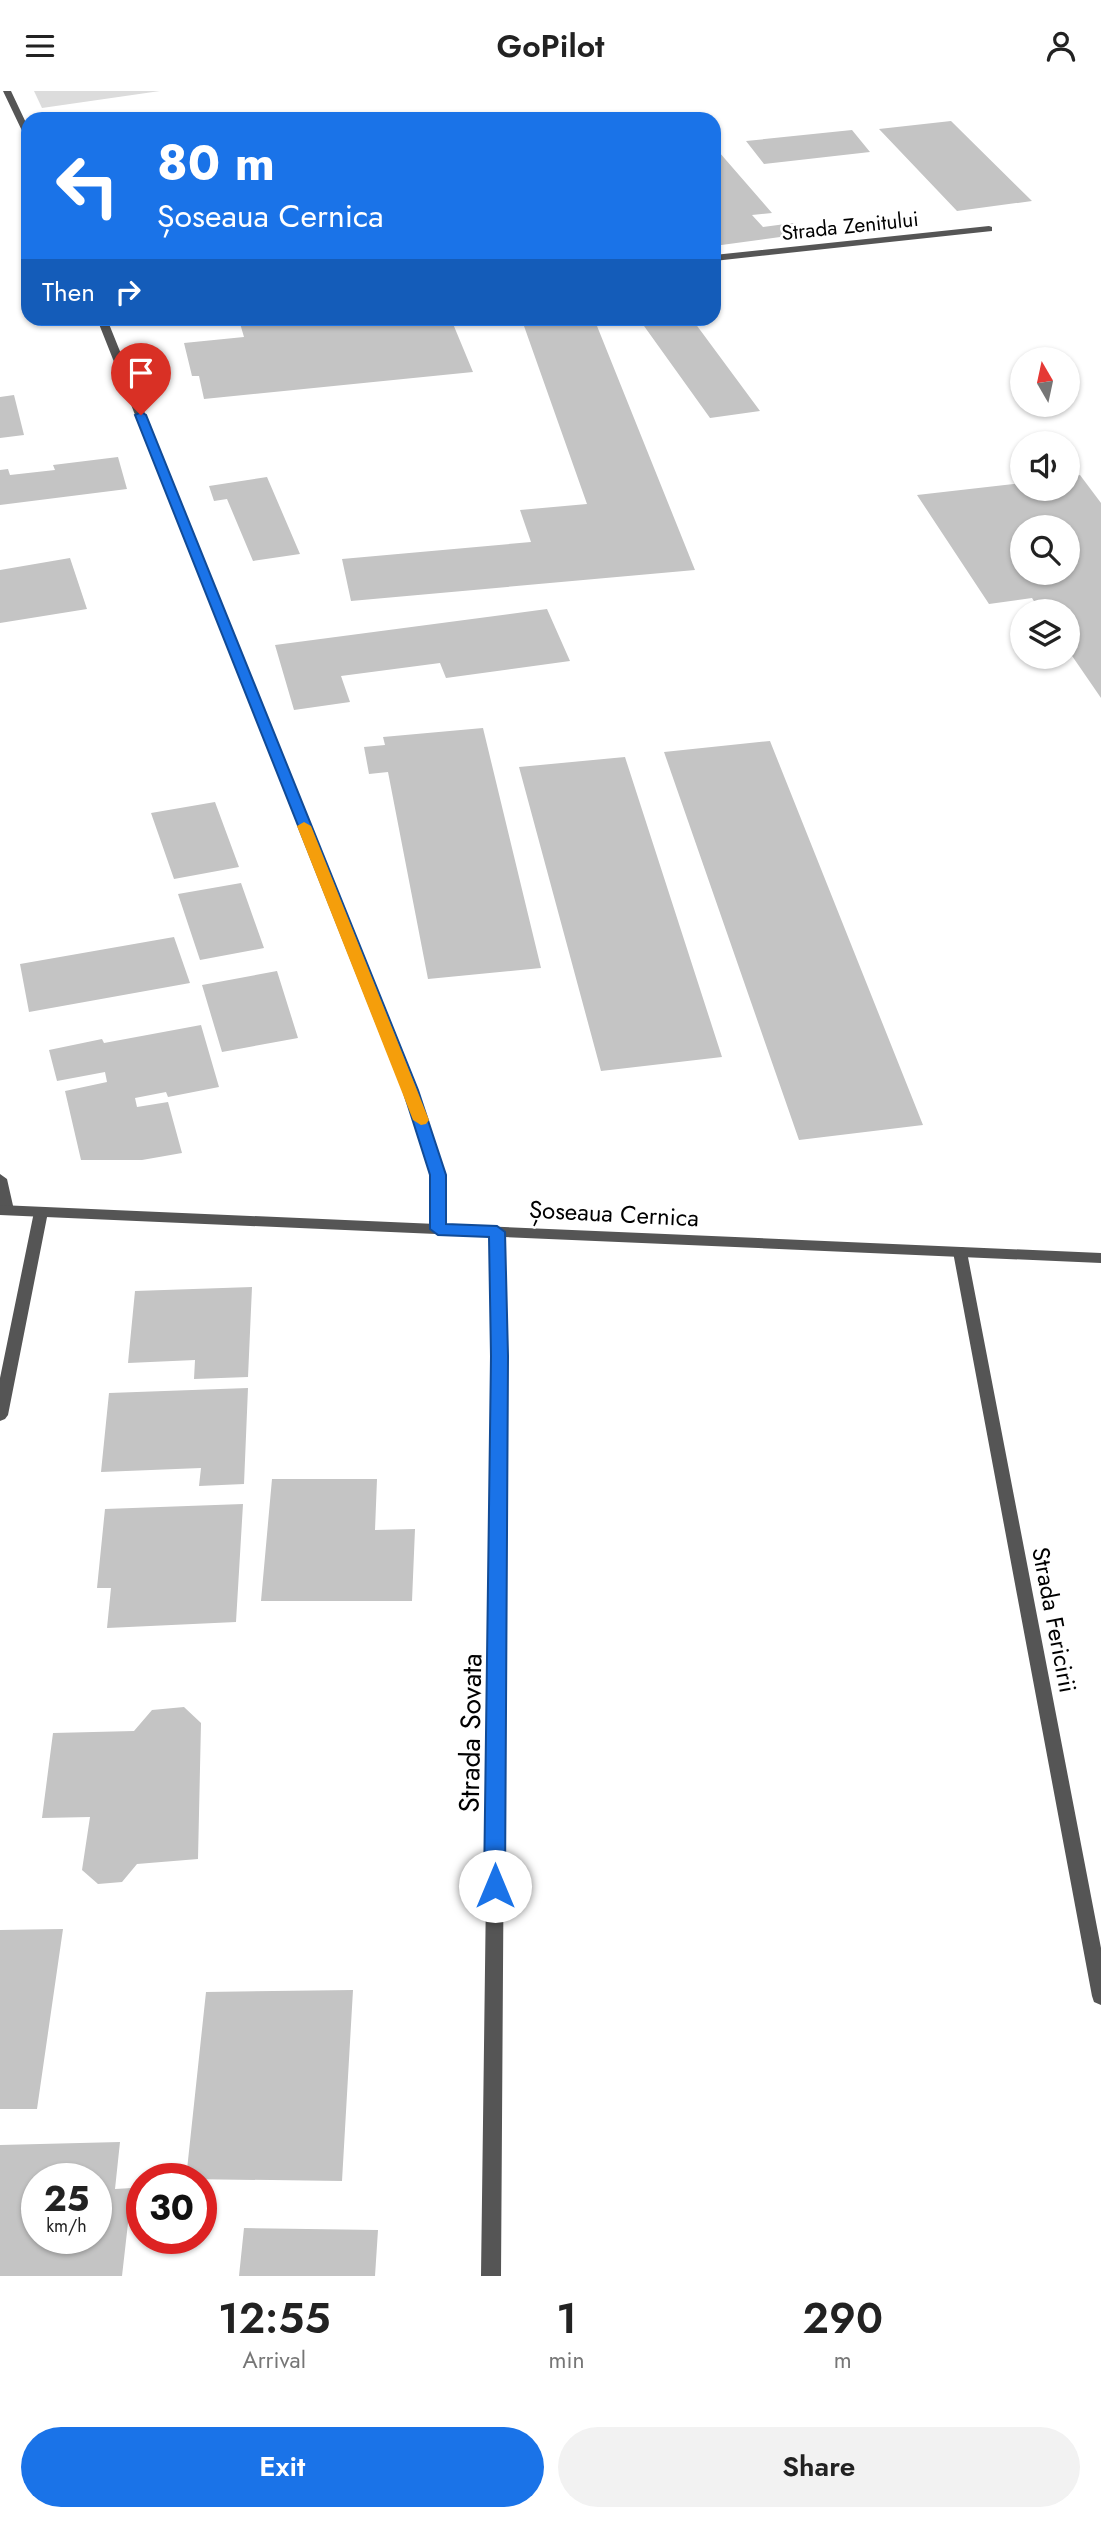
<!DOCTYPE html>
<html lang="en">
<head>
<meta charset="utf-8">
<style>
  :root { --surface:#fff; --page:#f2f2f2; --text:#222; --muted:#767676; --accent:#1a73e8 }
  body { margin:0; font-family:Jost,sans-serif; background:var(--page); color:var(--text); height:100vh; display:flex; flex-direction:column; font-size:26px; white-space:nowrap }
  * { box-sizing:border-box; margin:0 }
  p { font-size:23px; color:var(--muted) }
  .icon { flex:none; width:38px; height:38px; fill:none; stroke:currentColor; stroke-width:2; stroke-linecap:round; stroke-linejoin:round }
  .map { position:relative; height:2185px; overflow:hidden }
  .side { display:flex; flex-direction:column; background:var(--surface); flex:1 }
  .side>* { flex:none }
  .top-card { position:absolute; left:21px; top:21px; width:700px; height:214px; border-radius:21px; box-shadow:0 2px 5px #0004; background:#1a73e8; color:#fff; overflow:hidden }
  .needle { width:46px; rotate:351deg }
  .tools { position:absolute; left:1010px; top:256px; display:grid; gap:14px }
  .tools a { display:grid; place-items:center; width:70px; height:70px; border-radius:50%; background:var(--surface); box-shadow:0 2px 5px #0004; font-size:35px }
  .speed { position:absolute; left:21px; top:2072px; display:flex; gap:14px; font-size:35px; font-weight:700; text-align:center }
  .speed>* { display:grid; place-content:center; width:91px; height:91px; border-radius:50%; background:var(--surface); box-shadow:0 2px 5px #0004; line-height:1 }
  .speed small { font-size:18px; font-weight:400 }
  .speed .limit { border:10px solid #d22; background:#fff; color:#111 }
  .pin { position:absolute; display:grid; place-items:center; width:60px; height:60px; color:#fff; margin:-72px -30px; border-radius:50% 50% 50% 0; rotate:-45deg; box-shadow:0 0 7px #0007 }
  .pin .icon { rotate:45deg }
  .me { position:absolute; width:77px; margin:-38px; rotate:0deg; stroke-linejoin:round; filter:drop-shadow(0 0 5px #0008) }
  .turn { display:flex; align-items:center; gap:24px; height:147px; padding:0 21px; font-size:32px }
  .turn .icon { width:91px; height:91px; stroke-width:2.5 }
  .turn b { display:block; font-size:49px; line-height:60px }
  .then { display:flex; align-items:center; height:66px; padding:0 21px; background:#0003; gap:14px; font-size:26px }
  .eta { display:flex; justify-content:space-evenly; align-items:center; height:119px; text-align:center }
  .eta b { font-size:42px; font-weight:600; line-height:49px }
  .button { display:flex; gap:14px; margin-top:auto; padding:14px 21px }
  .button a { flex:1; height:80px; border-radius:42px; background:var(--accent); color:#fff; font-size:28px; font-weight:600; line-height:80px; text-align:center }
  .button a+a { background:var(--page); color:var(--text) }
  header { display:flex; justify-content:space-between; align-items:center; height:91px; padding:0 21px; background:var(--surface); font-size:32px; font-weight:600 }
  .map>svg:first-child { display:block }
</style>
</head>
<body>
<header><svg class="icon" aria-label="menu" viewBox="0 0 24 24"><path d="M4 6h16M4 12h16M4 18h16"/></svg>GoPilot<svg class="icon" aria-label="person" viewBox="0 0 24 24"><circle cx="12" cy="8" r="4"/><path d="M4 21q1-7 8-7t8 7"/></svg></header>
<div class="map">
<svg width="1101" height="2185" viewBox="0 0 1101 2185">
  <rect width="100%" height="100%" fill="#fff"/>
  <!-- green -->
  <path fill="#dcdcdc" d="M34,0H160L42,17Z"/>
  <!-- building -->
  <path fill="#c4c4c4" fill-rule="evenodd" d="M951,30L1032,110L957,120L879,38Z
    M852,39L870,61L764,73L746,50Z
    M719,61L772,122L752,124L763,136L793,132L802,143L714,155V62Z
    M251,228H451L473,281L204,308L199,285H192L184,252L244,246L239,229Z
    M639,228H692L760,320L710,327Z
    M595,230L695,479L351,510L342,468L531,451L520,419L587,413L524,235Z
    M14,304L24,344L0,347V306Z
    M118,366L127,398L0,414V379L8,378L10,384L55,379L53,374Z
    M1080,384L1101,412V607L1068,559V520H1040L1032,507L989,513L917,404L1022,392V397H1068V386ZM1022,436H1068V481H1022Z
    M267,386L300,463L253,470L227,408L214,410L209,395Z
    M70,467L87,518L0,532V479Z
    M547,518L570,570L446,587L440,572L341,585L350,611L294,619L275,554Z
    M483,637L541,877L428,888L388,681L369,683L364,656L385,654L383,646Z
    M770,650L923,1034L799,1049L664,661Z
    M625,666L722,966L601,980L519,676Z
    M215,711L239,776L174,788L151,722Z
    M241,792L264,857L200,869L178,803Z
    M174,846L190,892L29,921L20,873Z
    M277,880L298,947L222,961L202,894Z
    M201,934L219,996L168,1006L166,1001L135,1007L137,1016L168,1011L182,1062L142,1069H81L65,1000L107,991L105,981L57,990L49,959L102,948L104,952Z
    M252,1196L248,1286L194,1288L195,1269L128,1272L135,1200Z
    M248,1297L244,1393L199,1395L201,1377L101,1381L109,1302Z
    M272,1388H377L375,1439L415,1438L412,1510H261Z
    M243,1413L236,1531L107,1537L111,1497H97L105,1418Z
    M184,1616L201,1632L198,1768L137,1773L122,1791L98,1793L82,1779L90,1726L42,1727L53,1642L134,1640L152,1619Z
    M63,1838L37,2018H0V1839Z
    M353,1899L342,2090L186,2088L206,1901Z
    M120,2051L115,2098L132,2097L122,2185H0V2054ZM37,2088H96V2147H37Z
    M244,2137L378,2139L375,2185H239Z"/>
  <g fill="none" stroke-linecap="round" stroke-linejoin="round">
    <!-- minor -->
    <path fill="#555" fill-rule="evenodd" d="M3,0H11L28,36V46L24,44Z
      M989,135L992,136V140L714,170V164Z
      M97,228H142L137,231L109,233L417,999L445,1084V1138L443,1142H433L431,1138V1084L403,999Z
      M0,1083L7,1088L14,1119L7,1124L0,1119Z
      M41,1116L48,1121L8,1324L5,1328L0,1330V1287L34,1121Z
      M497,1136L504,1141L507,1265L501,2185H481L493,1265L490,1141Z
      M960,1156L965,1157L967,1161L1101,1857V1914L1094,1911L1092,1905L953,1161L955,1157Z"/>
    <!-- tertiary -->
    <path fill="#555" fill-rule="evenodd" d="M0,1114L1101,1162V1172L0,1124Z"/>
  </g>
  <!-- route -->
  <path fill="#1a73e8" stroke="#114b97" stroke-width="2" d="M141,321L146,324L418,999L446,1084V1133L497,1135L505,1141L508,1265L505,1795L502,1801L495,1804L487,1801L484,1795L491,1265L489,1146L438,1144L430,1138V1084L403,999L135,324Z"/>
  <!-- slow -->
  <path fill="#f59e0b" d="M304,731L311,735L429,1029L426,1033L421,1034L413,1029L297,735Z"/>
  <g text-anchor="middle" stroke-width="5" stroke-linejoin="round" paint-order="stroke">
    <!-- far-street labels -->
    <g font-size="21" fill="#000" stroke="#fff">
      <text transform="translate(850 135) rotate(-6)" y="7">Strada Zenitului</text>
    </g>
    <!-- street labels -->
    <g font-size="24" fill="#000" stroke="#fff">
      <text transform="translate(614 1123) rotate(3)" y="8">Șoseaua Cernica</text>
      <text transform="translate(1054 1529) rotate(79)" y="8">Strada Fericirii</text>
    </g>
    <!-- near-street labels -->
    <g font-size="28" fill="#000" stroke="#fff">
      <text transform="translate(470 1642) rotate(-89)" y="10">Strada Sovata</text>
    </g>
  </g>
</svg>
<div class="tools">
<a><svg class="needle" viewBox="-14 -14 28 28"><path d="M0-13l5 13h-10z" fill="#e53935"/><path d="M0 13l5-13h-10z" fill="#767676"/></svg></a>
<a><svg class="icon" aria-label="sound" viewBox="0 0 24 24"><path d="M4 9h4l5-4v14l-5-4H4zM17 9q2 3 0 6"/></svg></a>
<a><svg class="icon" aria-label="search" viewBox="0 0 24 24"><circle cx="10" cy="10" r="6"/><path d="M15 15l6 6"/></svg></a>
<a><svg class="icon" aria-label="layers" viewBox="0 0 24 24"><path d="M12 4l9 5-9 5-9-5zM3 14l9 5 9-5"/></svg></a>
</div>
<div class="speed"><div>25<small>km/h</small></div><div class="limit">30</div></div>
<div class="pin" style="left:141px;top:324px;background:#d93025"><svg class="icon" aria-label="arrive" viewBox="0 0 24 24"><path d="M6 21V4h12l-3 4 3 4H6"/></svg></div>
<svg class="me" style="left:495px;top:1795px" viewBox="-20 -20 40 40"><circle r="19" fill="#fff"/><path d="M0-13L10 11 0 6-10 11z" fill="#1a73e8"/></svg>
<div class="top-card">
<div class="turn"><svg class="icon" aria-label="left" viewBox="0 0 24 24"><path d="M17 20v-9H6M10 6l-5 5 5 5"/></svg><div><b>80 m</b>Șoseaua Cernica</div></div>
<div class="then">Then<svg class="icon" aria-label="right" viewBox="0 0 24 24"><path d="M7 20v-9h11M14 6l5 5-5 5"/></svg></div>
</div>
</div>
<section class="side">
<div class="eta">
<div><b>12:55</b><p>Arrival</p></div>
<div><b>1</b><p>min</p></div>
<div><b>290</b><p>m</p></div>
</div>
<div class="button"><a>Exit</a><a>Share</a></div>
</section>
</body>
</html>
